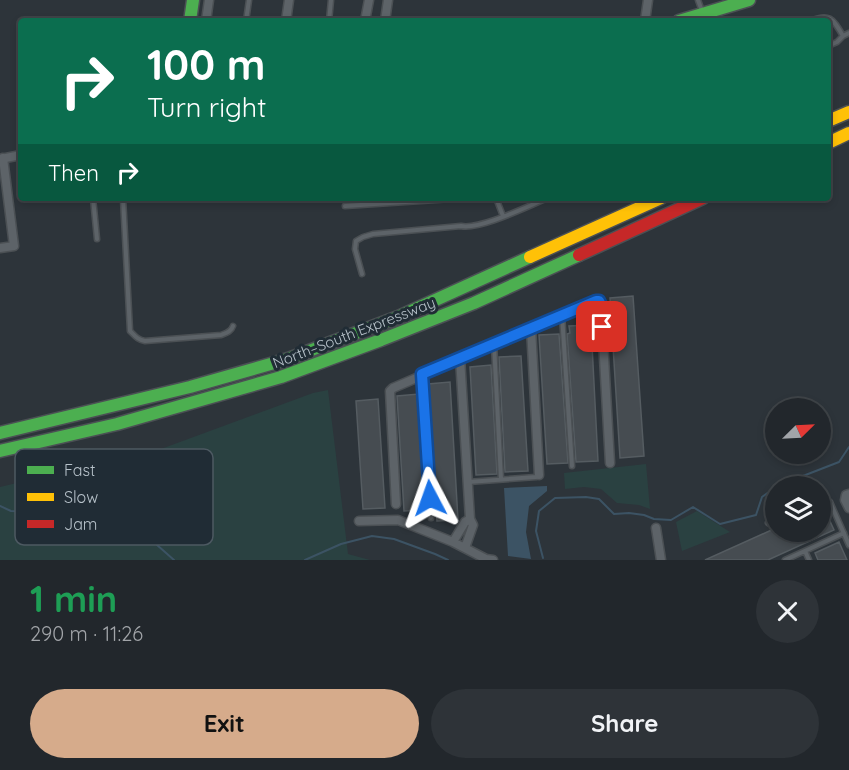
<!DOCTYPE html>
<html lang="en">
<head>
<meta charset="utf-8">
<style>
  :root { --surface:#22272c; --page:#2e3338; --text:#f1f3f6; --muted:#a2a5a9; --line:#3f4448; --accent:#d6ab8b }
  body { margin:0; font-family:Quicksand,sans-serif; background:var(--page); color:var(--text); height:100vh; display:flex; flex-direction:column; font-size:22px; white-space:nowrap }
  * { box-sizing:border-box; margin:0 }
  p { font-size:20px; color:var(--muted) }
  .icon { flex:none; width:33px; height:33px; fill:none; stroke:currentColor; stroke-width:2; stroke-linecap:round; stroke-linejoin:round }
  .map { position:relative; height:560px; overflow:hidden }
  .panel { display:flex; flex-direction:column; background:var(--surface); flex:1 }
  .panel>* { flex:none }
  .guide { position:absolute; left:18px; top:18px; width:813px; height:183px; border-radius:6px; box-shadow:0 3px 9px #0003,0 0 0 2px var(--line); background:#0b6e4f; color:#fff; overflow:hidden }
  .needle { width:39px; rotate:66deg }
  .buttons { position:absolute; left:765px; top:398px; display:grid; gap:12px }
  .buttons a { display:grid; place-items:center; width:66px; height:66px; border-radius:50%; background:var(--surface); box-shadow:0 3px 9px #0003,0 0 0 2px var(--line); font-size:30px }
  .pin { position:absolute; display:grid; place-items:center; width:51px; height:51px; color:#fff; margin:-26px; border-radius:12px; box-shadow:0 3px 9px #0006 }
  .me { position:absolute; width:66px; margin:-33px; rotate:356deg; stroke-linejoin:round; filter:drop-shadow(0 0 4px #0008) }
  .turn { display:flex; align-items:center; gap:21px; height:126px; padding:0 30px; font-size:27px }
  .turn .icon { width:78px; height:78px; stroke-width:2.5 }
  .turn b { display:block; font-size:42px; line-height:51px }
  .then { display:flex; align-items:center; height:57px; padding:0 30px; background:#0003; gap:12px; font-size:22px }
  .round { display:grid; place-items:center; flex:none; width:63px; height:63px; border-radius:32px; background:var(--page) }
  .head { display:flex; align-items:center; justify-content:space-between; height:102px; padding:0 30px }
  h1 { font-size:36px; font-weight:700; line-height:45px; color:#1e9e55 }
  .primary-button { display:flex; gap:12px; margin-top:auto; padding:12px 30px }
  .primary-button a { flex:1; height:69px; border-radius:36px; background:var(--accent); color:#111; font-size:24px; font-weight:700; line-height:69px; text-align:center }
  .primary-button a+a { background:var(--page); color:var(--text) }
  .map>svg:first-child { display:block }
</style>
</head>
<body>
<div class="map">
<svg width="849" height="560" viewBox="0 0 849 560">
  <rect width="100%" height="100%" fill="#2d343a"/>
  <!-- green -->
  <path fill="#2a4141" d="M328,390L348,554L370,560H0V487L161,449L313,393Z
    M646,464L650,509L639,505L617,503L601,489L584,487L565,489L564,473Z
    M697,511L730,532L682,551L676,522Z"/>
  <!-- water -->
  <path fill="#3c5364" d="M547,486V491L529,506L526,532L531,559L508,556L504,488Z"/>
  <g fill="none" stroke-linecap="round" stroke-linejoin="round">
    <!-- stream -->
    <path stroke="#3c5364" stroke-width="2" d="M777,486L839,462L849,447
      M0,506L11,511L41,512L58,517H95L118,520L148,537L174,560
      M543,558L536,531L539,511L555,498L586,497L599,499L614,514L629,513L644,515L654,519L671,520L693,507L720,524L756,515L762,497L776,487
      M305,560L341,544L372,536L394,539L435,554L448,560"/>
  </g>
  <!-- building -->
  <path fill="#464c51" stroke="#555c61" stroke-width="1.5" d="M633,296L644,456L620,458L610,298Z
    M591,325L598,461L576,462L567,334L570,333L569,326Z
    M559,334L568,463L547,464L539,335Z
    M521,356L528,471L505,472L499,357Z
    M491,365L497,474L476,475L470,367Z
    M450,382L458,520L437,521L436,509H435L427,394H429L428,384Z
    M419,394L426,510L404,511L397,396Z
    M378,399L385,508L363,509L356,401Z
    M820,504H822L834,530L768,560H705L776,528V531H820Z
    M839,542L847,560H818L815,553Z"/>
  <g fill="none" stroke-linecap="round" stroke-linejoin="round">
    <defs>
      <path id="lane" d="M698,0L702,11
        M246,21L249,0
        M329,21L331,0
        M809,21C830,14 832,17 843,36
        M828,46L837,42L843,36L849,33
        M93,198L97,239
        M123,198L130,331C135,336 138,340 145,341L221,335C226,333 231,332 233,326
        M496,198L503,216
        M345,206L451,199L452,198
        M362,274L355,249L356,241L363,237L373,234L461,226C480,230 528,206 548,198
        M562,315L572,466
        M494,344L501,479
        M422,375L431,518
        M468,482L536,477L538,476
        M820,500L824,498L830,502L849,545
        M768,523L776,519
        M805,551L809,560
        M785,560L844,533"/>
      <path id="street" d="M206,21L209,0
        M286,21L289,0
        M365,21L369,0
        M385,21L388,0
        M645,21L648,0
        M0,159L21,155
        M0,248L14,246L3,158
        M531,328L539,475
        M460,358L470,519L473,525L465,548
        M849,494L846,495L845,500L849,508
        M396,504L390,391L393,388L596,301H599L601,305L610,463
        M359,521L398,520L453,542L486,559L493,560
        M656,528L661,560
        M453,542L465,522L470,519"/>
      <path id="fast" d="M190,21L193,0
        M679,21L749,0
        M0,433L190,387L288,359L398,317L530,257
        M0,451L117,424L281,377L381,340L474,303L579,255"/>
      <path id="slow" d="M828,121L849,112
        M828,143L849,133
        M530,257L661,198"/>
      <path id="jam" d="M579,255L703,198"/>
    </defs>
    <!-- lane casing -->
    <use href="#lane" stroke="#4b5054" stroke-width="7"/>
    <!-- street casing -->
    <use href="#street" stroke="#4b5054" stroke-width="11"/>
    <!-- fast casing -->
    <use href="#fast" stroke="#4b5054" stroke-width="15"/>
    <!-- slow casing -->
    <use href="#slow" stroke="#4b5054" stroke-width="15"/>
    <!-- jam casing -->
    <use href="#jam" stroke="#4b5054" stroke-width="15"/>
    <!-- lane -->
    <use href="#lane" stroke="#5d6368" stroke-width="4"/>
    <!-- street -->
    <use href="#street" stroke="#5d6368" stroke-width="8"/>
    <!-- fast -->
    <use href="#fast" stroke="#4caf50" stroke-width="12"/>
    <!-- slow -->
    <use href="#slow" stroke="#ffc107" stroke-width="12"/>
    <!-- jam -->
    <use href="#jam" stroke="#c62828" stroke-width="12"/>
  </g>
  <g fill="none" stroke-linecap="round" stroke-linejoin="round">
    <defs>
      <path id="route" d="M430,498L422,374L596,301H599L601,305L602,327"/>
    </defs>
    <!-- route casing -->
    <use href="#route" stroke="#114b97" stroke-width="15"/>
    <!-- route -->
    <use href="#route" stroke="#1a73e8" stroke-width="10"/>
  </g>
  <g text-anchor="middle" stroke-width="6" stroke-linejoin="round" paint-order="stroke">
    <!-- street labels -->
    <g font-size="15" fill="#b7c2ca" stroke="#202c35">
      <text transform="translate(354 333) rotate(-21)" y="5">North–South Expressway</text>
    </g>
  </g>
  <!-- legend -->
  <rect x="15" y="449" width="198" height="96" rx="9" fill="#202c35" stroke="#4d5962" stroke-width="1.5"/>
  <rect x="27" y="466" width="27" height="8" fill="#4caf50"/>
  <rect x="27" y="493" width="27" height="8" fill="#ffc107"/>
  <rect x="27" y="520" width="27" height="8" fill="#c62828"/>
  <g font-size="16" fill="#b7c2ca">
    <text x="64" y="476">Fast</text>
    <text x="64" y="503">Slow</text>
    <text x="64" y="530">Jam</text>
  </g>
</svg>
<div class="buttons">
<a><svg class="needle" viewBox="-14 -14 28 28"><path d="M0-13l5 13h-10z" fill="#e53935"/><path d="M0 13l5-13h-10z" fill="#a2a5a9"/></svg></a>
<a><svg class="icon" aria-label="layers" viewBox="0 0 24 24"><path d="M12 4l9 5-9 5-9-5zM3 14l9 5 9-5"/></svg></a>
</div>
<div class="pin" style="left:602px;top:327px;background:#d93025"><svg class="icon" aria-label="arrive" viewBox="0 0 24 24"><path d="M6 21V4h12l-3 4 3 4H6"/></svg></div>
<svg class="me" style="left:430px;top:498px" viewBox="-20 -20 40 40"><path d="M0-17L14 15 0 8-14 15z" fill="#1a73e8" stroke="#fff" stroke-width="4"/></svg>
<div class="guide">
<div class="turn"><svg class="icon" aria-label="right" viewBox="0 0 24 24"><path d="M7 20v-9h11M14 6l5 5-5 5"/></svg><div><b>100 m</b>Turn right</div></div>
<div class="then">Then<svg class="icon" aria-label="right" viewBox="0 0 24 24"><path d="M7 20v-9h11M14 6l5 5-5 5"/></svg></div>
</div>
</div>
<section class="panel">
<div class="head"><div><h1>1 min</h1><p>290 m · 11:26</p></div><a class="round"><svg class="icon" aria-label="close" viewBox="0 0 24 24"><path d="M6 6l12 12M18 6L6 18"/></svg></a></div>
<div class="primary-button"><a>Exit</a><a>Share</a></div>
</section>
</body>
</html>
